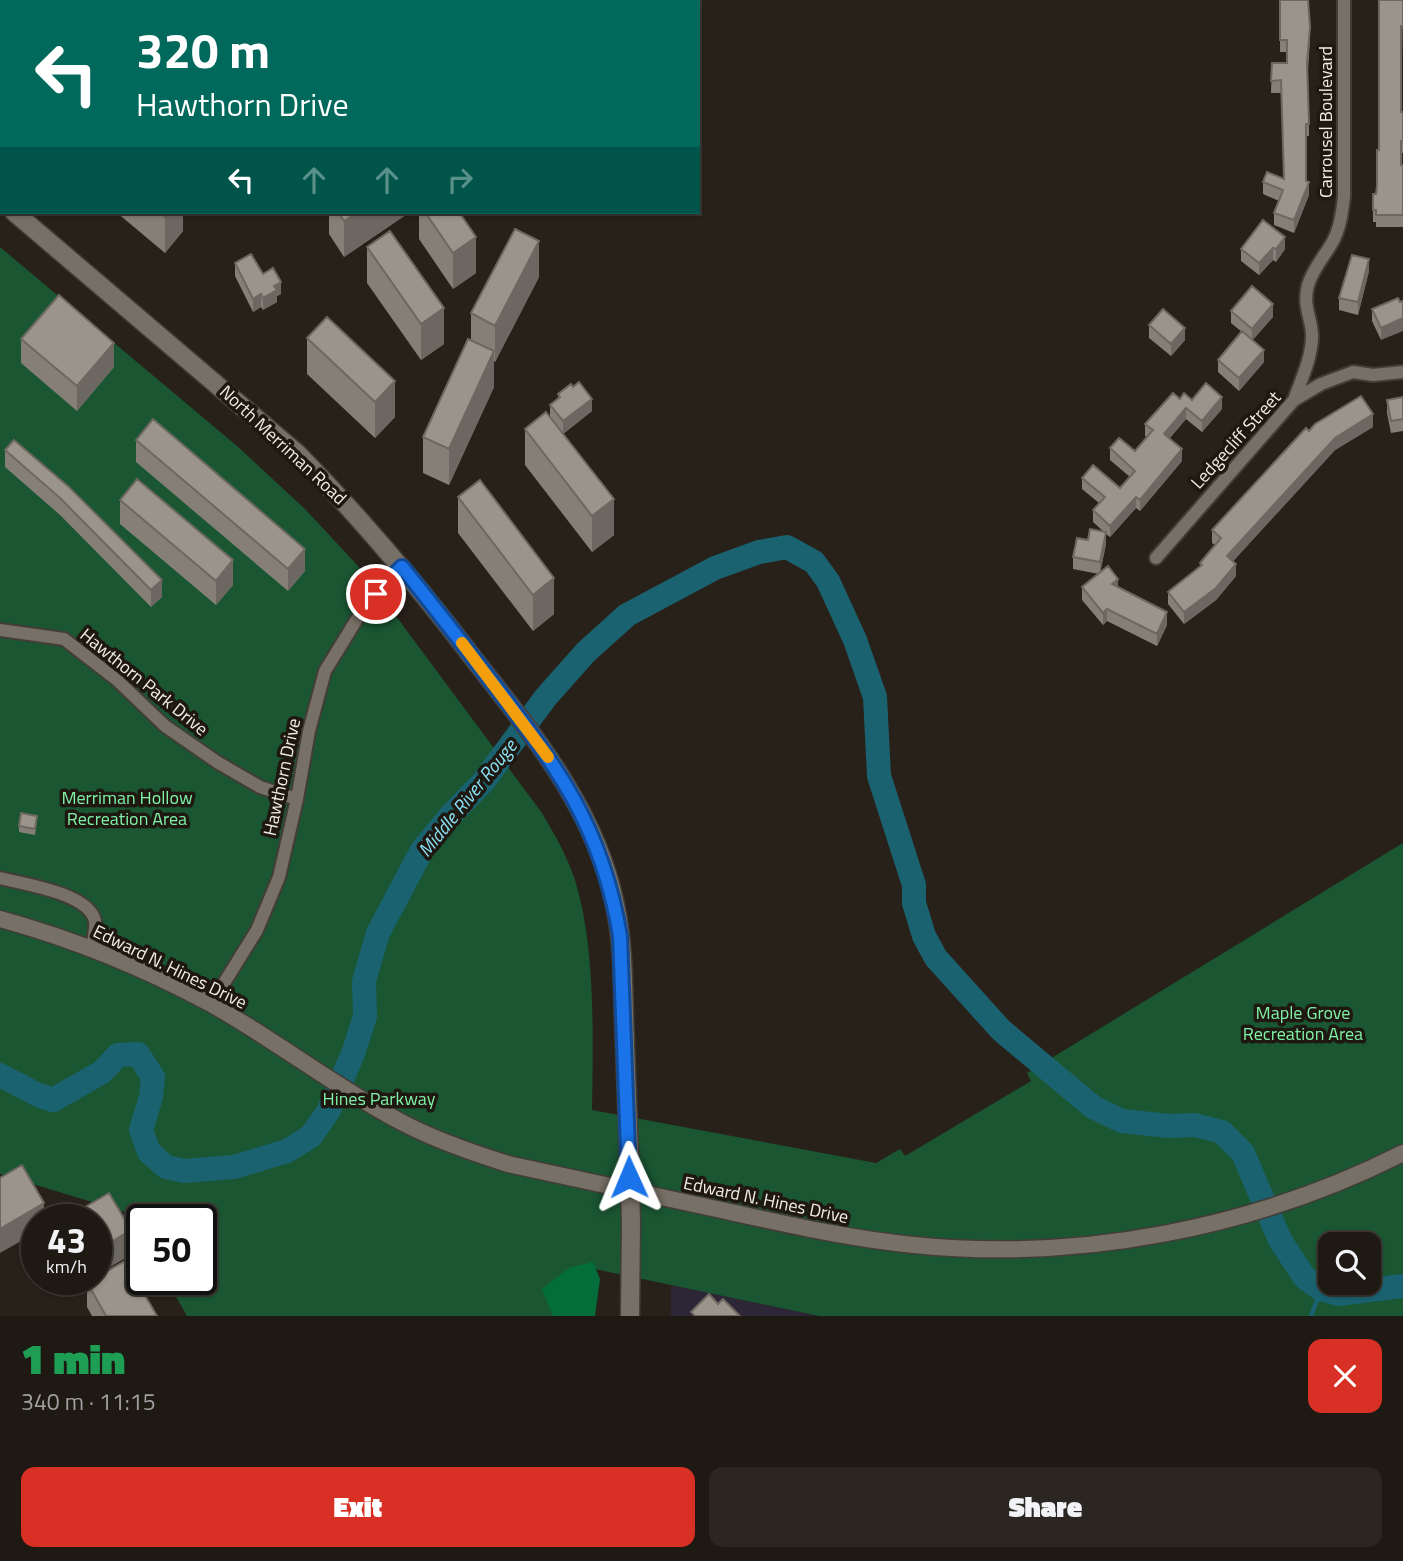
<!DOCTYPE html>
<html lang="en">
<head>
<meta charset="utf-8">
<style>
  :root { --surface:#1e1913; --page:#2b2621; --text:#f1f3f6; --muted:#a1a0a0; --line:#3c3833; --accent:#d93025 }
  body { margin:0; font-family:"Titillium Web",sans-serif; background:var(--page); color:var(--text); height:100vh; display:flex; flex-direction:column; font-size:26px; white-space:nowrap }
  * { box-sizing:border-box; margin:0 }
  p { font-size:23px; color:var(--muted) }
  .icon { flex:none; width:38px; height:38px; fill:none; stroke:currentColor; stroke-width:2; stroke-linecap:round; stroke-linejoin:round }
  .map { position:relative; height:1316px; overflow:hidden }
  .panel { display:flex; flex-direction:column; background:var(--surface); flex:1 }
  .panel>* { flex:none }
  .top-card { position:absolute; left:0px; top:0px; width:700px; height:214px; box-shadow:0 2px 5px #0004,0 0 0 2px var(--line); background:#00695c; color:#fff; overflow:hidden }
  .fabs { position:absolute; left:1318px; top:1232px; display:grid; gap:14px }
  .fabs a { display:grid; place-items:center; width:63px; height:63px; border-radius:14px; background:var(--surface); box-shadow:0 2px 5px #0004,0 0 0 2px var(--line); font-size:35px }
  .speed { position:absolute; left:21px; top:1204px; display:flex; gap:14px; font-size:35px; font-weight:700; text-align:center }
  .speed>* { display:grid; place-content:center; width:91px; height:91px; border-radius:50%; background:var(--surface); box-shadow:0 2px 5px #0004,0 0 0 2px var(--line); line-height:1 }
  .speed small { font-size:18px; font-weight:400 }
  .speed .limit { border:4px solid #111; border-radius:10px; background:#fff; color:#111 }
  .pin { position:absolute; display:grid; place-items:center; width:60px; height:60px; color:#fff; margin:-30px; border:4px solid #fff; border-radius:50%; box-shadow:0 2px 7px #0007 }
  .me { position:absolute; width:77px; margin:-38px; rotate:359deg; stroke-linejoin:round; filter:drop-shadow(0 0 5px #0008) }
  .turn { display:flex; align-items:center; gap:24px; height:147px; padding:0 21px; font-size:32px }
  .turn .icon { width:91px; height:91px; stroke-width:2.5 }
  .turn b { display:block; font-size:49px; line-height:60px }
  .lanes { display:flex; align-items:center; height:66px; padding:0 21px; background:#0003; justify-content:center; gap:35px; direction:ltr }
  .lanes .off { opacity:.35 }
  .round { display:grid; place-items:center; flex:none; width:74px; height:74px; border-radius:14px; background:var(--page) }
  .head { display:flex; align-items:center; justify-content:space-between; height:119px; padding:0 21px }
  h1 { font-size:42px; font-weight:800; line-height:52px; color:#1e9e55 }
  .cta { display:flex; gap:14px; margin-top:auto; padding:14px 21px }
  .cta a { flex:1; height:80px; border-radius:14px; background:var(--accent); color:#fff; font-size:28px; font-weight:800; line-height:80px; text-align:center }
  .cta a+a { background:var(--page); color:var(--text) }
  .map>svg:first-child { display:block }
</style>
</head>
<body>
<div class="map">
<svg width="1403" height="1316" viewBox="0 0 1403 1316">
  <rect width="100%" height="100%" fill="#282119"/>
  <!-- commercial -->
  <path fill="#2d2636" d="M671,1285L819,1316H671Z"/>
  <!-- green -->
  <path fill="#1a5632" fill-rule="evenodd" d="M0,247L237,446L305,509L358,566L390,608L542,813C555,835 567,856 575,880C596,948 593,1039 592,1110L876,1163L900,1149L905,1156L1031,1081L1027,1073L1403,843V1316H819L590,1268L587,1316H187L166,1279H201V1220H142V1236L128,1213L0,1174ZM1330,1244H1368V1283H1330Z"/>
  <!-- forest -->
  <path fill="#036e3a" d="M593,1262L600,1279L595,1316H553L542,1289L569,1268Z"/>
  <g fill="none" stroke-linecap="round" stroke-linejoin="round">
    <!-- stream -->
    <path stroke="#1b6271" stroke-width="4.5" d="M1311,1316L1321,1289"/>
    <!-- river -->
    <path stroke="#1b6271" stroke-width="24" d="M0,1075L38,1095L53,1100L102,1072L118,1055L138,1054L153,1077L151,1097L141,1130L149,1152L166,1167L184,1171L234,1167L287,1151L311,1136L329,1110L354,1051L365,1016L364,981L378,933L422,850L452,814L483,782L546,697L586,652L627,615L715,568L759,552L787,547L814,562L828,581L855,640L875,697L879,776L914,885V903L924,936L936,958L1001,1030L1093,1107L1122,1121L1169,1126L1195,1125L1222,1132L1243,1153L1280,1240L1305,1278L1321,1289L1338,1294L1403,1286"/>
    <defs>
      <path id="minor" d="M1294,400C1301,380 1311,360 1312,338C1313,320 1302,308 1308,285C1313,269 1323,258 1332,243C1340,229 1342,213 1344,197V0
        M1156,558L1294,400L1321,384L1353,372L1373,375L1403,372
        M0,630L64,639L117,680L165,726L217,762L260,787L297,799
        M0,878C23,884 89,893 95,921C96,928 93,941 92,949
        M211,1004L257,930L279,877L297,799L309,731L325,671L357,619L402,567"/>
      <path id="tertiary" d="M0,919C73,939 144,968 211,1004C277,1041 338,1089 405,1124C438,1141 473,1153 508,1164C581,1180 654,1196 726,1211C789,1225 851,1239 914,1245C1080,1262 1255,1228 1403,1153"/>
      <path id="secondary" d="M0,200L2,201
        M14,212L298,454C364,521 420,588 477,663C535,737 596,811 615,905C623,942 623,979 624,1017C626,1063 627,1109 629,1155
        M630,1316L631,1222"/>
    </defs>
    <!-- minor casing -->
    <use href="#minor" stroke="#423d37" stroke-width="16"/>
    <!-- tertiary casing -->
    <use href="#tertiary" stroke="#423d37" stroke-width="19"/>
    <!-- secondary casing -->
    <use href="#secondary" stroke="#423d37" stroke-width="21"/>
    <!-- minor -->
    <use href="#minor" stroke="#777066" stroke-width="12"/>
    <!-- tertiary -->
    <use href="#tertiary" stroke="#777066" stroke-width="16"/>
    <!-- secondary -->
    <use href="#secondary" stroke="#777066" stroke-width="18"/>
    <defs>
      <path id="secondary-bridge" d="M629,1155L631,1222"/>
    </defs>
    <!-- secondary-bridge casing -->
    <use href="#secondary-bridge" stroke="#423d37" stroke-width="21" stroke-linecap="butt"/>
    <!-- secondary-bridge -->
    <use href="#secondary-bridge" stroke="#777066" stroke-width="18"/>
  </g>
  <!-- wall -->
  <path fill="#857f77" d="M0,0H66L64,2H2V13L0,11Z
    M156,0H240L237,2H156Z
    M285,0H339V2H287Z
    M1280,0L1310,39L1308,71L1309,136H1306V181L1309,195L1294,233L1274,225V213L1279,201L1263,194V182L1284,179L1281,93H1271L1272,63H1287V52H1280Z
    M1403,0L1401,112H1403V153H1401V165H1403V227H1376V222H1373V194H1376L1377,186L1379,150Z
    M116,212H183V231L165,253Z
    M329,212H410L344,257L329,234Z
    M419,212H459L476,273L453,289L419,239Z
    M1285,237V249L1276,262L1273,260L1259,275L1241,261V249Z
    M367,247L444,344L421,360L367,283Z
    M235,263L263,274L281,294L277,296V302L263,310L261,307L253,312L235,276Z
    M1369,271L1358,315L1339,310V298Z
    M539,277L495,362L494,361V387L449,485L423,473V437L471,341V313Z
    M1400,302L1381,340L1372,321V309Z
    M1231,311L1273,317L1252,340L1264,362L1239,391L1218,372V360L1242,332L1231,323Z
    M1149,325L1185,340L1171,356L1149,338Z
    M307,338L395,417L375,438L307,374Z
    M21,339L114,367L77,411L21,363Z
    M558,394L592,411L563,434L614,535L592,552L525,465V429L550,417V405L558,399Z
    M1403,397V431L1391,433L1387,413V400Z
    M1180,399L1192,400L1222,409L1202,432L1186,419L1169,439L1182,461L1140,511L1136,508L1110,537L1106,534V544L1100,573L1167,625L1157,646L1107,621L1103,625L1082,600V587L1099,574L1073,569V557L1088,540L1103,531L1093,522V510L1099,503L1082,489V478L1120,488L1130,477L1110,460V448L1135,451L1147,437L1145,436V424Z
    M1373,427L1335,450L1233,561L1236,576L1216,600L1184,624L1168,604V592L1200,566V563L1215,545L1212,543V530L1309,431Z
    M14,440L162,597L151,607L60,515L5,467V450Z
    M136,440L305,571L288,591L136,462Z
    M458,497L554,614L533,631L458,533Z
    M120,500L233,585L216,605L120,524Z
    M37,822L35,835L19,832V826Z
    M51,1279H90L61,1296Z
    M87,1282L157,1316H92L87,1307Z"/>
  <!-- shaded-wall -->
  <path fill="#6c6861" d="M45,0H66L64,2H43Z
    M186,0H240L237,2H184Z
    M331,0H339V2H328Z
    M1309,182V195L1294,233V220Z
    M169,212H183V231L165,253V217Z
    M358,212H410L344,257V221Z
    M476,237V273L453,289V253Z
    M1285,237V249L1276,262V249Z
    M539,241V277L495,362V326Z
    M1273,248V260L1259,275V263Z
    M1369,259V271L1358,315V302Z
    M281,282V294L277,296V302L263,310V298L274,286Z
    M261,294V307L253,312V299Z
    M1273,304V317L1252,341V329Z
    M444,308V344L421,360V324Z
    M1403,318V331L1381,340V328Z
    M1185,328V340L1171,356V344Z
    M114,343V367L77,411V386Z
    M1264,350V362L1239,391V378Z
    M494,351V387L449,485V449Z
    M395,381V417L375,438V402Z
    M1222,397V409L1202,432V421Z
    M592,399V411L563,434V421Z
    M1186,408V419L1164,445V434Z
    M1373,414V427L1335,450L1227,568V556L1335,438Z
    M1182,449V461L1140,511V500Z
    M1136,497V508L1110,537V526Z
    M614,499V535L592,552V516Z
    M1106,532V544L1100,574V562Z
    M305,549V571L288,591V569Z
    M233,560V585L216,605V581Z
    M1236,564V576L1216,600L1184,624V612Z
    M554,578V614L533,631V595Z
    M1118,579V591L1112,584Z
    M162,580V597L151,607V590Z
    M1107,609V621L1103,625V613Z
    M1167,612V625L1157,646V634Z
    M44,1203V1220H37V1232L0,1253V1229Z
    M131,1230V1255L96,1275V1251Z
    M61,1279H90L61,1296Z"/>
  <!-- building -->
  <path fill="#9b948a" stroke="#6c6861" stroke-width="2" d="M9,0H45L43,2H11Z
    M165,0H186L184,2H166Z
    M245,0H256L257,2H243Z
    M310,0H331L328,2H312Z
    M1280,0H1308L1310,27L1307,63L1309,124H1306V181L1309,182L1294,220L1274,213L1283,190L1263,182L1267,172L1284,179L1281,80L1271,81L1272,63H1287V40H1280Z
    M1379,0H1403V26H1401V112H1403V141H1401V165H1403V215H1376V210H1373V194H1376L1377,186V150H1379Z
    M159,212H169L165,217Z
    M338,212H358L344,221Z
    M425,212H459L476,237L453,253Z
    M1263,220L1285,237L1276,249L1273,248L1259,263L1241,249Z
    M515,229L539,241L495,326L471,313Z
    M390,231L444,308L421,324L367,247Z
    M251,254L263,274L273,268L281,282L274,286L277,290L263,298L261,294L253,299L235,263Z
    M1352,255L1369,259L1358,302L1339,298Z
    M1252,286L1273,304L1252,329L1231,311Z
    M59,295L114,343L77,386L21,339Z
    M1398,298L1400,302L1403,301V318L1381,328L1372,309Z
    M1163,309L1185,328L1171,344L1149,325Z
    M327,317L395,381L375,402L307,338Z
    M1242,331L1264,350L1239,378L1218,360Z
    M468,339L494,351L449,449L423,437Z
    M579,382L592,399L563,421L550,405L560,397L558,394L571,384L573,387Z
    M1206,383L1222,397L1202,421L1186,408L1164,434L1182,449L1140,500L1136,497L1110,526L1093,510L1105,497L1082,478L1093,465L1120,488L1135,471L1110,448L1119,438L1135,451L1153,430L1145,424L1173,393L1180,399L1184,393L1192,400Z
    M1361,396L1373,414L1335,438L1227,556L1236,564L1216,588L1184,612L1168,592L1202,565L1200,563L1221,538L1212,530L1306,428L1309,431L1315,424Z
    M1403,397V419L1391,421L1387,400Z
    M546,412L614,499L592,516L525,429Z
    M153,419L305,549L288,569L136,440Z
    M14,440L69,487L162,580L151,590L60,498L5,450Z
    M137,479L233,560L216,581L120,500Z
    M480,480L554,578L533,595L458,497Z
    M1090,529L1106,532L1100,562L1073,557L1077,538L1088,540Z
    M1108,566L1118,579L1112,584L1167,612L1157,634L1107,609L1103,613L1082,587Z
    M21,813L37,816L35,829L19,826Z
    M22,1165L44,1203L0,1229V1178Z
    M109,1193L131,1230L96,1251V1220H63Z
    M125,1261L157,1316H106L87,1282L92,1279H96V1277Z
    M709,1294L718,1304L723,1299L740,1316H695L691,1312Z"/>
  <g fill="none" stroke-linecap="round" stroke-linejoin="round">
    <defs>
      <path id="route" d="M376,594L402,567C433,605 462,643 491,681C557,766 602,826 620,936L629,1177"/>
    </defs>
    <!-- route casing -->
    <use href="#route" stroke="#114b97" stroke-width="18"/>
    <!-- route -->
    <use href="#route" stroke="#1a73e8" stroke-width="12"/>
    <!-- slow -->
    <path stroke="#f59e0b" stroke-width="12" d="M462,643L548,757"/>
  </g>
  <g text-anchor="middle" stroke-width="7" stroke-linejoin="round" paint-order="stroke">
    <!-- street labels -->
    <g font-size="18" fill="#f1ede7" stroke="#1e1810">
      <text transform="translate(1326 122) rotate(-90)" y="6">Carrousel Boulevard</text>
      <text transform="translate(1236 440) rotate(-48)" y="6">Ledgecliff Street</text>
      <text transform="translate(283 445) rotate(43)" y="6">North Merriman Road</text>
      <text transform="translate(144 682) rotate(39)" y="6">Hawthorn Park Drive</text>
      <text transform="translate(282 777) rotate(-78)" y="6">Hawthorn Drive</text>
      <text transform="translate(170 967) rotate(26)" y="6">Edward N. Hines Drive</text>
      <text transform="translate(766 1200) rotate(12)" y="6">Edward N. Hines Drive</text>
    </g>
    <!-- park labels -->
    <g font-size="18" fill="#7ff2a7" stroke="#1e1810">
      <text x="127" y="804">Merriman Hollow<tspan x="127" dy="21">Recreation Area</tspan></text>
      <text x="1303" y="1019">Maple Grove<tspan x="1303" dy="21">Recreation Area</tspan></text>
      <text x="379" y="1105">Hines Parkway</text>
    </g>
    <!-- water labels -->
    <g font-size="19" font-style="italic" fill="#89e1f6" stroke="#1e1810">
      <text transform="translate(467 798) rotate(-51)" y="7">Middle River Rouge</text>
    </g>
  </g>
</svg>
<div class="fabs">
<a><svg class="icon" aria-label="search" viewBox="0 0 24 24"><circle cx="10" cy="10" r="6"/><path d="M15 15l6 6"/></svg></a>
</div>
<div class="speed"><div>43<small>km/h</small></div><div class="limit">50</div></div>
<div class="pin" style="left:376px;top:594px;background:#d93025"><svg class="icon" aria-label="arrive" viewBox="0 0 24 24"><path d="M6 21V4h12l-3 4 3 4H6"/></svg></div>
<svg class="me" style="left:629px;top:1177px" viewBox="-20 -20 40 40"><path d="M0-17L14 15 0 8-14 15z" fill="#1a73e8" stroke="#fff" stroke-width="4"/></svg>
<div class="top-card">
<div class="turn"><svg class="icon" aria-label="left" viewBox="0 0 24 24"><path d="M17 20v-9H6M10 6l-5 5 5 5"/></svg><div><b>320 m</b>Hawthorn Drive</div></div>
<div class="lanes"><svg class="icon" aria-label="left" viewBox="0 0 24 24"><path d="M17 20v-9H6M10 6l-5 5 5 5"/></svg><svg class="icon off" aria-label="ahead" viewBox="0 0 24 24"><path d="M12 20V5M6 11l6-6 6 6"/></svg><svg class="icon off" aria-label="ahead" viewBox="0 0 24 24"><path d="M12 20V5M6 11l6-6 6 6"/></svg><svg class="icon off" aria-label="right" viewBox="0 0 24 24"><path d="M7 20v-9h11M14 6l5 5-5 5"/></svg></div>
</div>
</div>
<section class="panel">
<div class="head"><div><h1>1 min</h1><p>340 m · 11:15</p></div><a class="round" style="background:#d93025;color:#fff"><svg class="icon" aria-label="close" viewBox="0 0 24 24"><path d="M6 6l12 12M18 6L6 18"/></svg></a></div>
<div class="cta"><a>Exit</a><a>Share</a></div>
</section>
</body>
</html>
